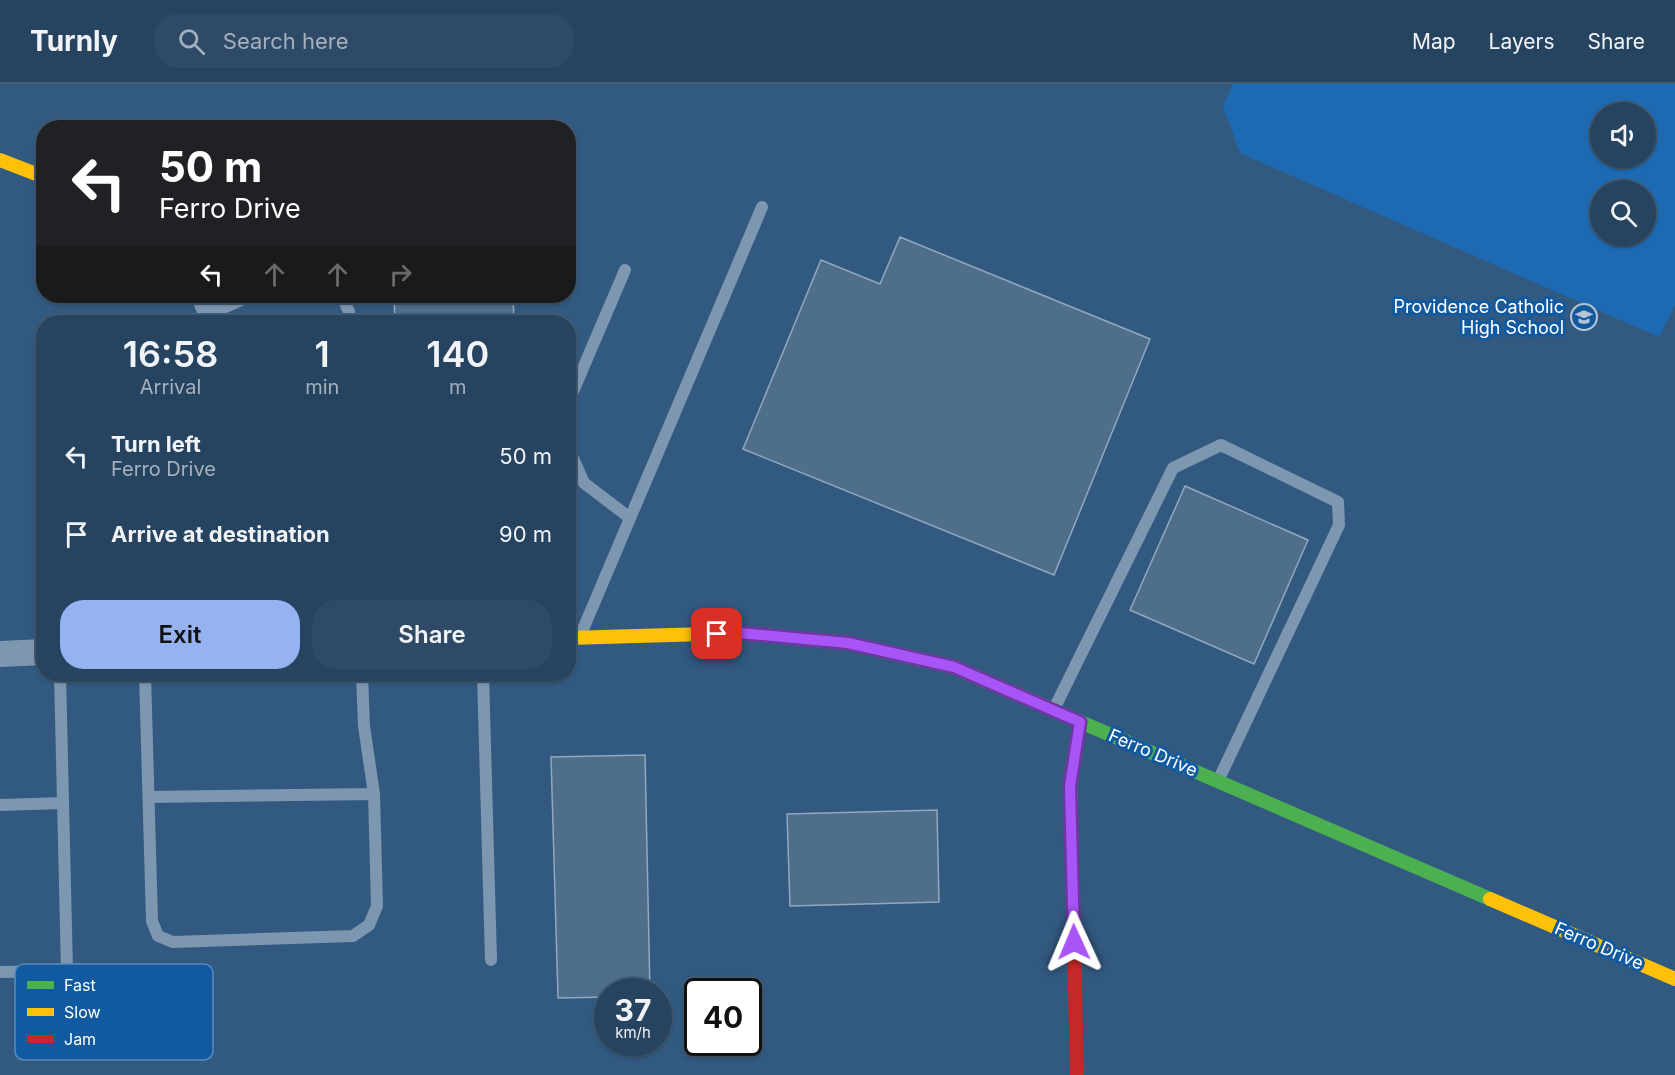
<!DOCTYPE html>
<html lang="en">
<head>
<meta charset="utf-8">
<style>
  :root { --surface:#264360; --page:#2e4a66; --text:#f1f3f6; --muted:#a4b0bd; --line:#425c75; --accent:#95b2f1 }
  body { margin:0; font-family:Inter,sans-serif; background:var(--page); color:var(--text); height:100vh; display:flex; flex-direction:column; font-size:22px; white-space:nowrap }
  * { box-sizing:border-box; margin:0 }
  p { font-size:20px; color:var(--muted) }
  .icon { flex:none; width:33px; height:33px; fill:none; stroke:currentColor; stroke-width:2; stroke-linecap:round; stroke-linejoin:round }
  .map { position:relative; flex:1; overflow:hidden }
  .sheet { position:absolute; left:36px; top:231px; width:540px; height:366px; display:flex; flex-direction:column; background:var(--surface); border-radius:24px; box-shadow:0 2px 4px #0004,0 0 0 2px var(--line) }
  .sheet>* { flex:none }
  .hud { position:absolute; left:36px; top:36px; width:540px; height:183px; border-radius:24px; box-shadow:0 2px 4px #0004,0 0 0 2px var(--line); background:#202124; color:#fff; overflow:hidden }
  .controls { position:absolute; left:1590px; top:18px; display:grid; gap:12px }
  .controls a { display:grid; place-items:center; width:66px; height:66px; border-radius:50%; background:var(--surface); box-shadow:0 2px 4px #0004,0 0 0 2px var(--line); font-size:30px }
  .speed { position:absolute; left:594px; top:894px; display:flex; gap:12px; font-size:30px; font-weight:700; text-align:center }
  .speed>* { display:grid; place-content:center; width:78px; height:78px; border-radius:50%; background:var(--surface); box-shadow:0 2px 4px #0004,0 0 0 2px var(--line); line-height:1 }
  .speed small { font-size:15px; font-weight:400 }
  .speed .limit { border:3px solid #111; border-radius:9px; background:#fff; color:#111 }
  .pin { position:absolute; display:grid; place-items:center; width:51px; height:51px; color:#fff; margin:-26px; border-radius:12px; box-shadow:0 3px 9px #0006 }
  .me { position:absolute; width:66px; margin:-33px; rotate:359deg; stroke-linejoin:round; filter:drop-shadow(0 0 4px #0008) }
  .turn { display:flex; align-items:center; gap:21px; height:126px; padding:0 24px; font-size:27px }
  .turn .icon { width:78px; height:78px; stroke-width:2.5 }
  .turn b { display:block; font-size:42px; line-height:51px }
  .lanes { display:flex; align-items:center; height:57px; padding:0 24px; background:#0003; justify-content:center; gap:30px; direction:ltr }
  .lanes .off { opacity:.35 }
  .eta { display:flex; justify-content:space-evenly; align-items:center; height:102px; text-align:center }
  .eta b { font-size:36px; font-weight:600; line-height:42px }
  .button { display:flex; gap:12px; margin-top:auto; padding:12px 24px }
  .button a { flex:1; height:69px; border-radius:24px; background:var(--accent); color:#111; font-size:24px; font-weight:600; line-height:69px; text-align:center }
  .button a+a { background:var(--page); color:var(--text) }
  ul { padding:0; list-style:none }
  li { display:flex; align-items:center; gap:18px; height:78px; padding:0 24px }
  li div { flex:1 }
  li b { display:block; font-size:22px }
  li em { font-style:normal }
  header { display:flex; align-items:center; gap:36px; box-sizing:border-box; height:84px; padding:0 30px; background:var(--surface); border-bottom:2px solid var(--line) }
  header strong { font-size:28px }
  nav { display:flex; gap:33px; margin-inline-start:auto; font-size:21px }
  .search { width:420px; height:54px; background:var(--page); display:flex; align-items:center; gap:15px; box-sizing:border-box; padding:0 21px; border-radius:24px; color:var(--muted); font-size:22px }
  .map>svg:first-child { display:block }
</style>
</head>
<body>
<header>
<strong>Turnly</strong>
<div class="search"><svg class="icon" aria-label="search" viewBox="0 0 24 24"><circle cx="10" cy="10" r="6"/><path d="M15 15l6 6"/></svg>Search here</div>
<nav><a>Map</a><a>Layers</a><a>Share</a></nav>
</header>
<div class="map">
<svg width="1675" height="991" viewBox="0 0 1675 991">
  <rect width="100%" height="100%" fill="#325980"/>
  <!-- pitch -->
  <path fill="#1d6ab3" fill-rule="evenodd" d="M1233,0H1675V221L1659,253L1240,69L1223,22ZM1600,28H1646V74H1600ZM1600,106H1646V152H1600Z"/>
  <!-- building -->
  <path fill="#4e6e8c" stroke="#93a8be" stroke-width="1.5" d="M900,153L1150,255L1054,491L743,365L821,176L880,200Z
    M394,212H513L514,238H395Z
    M1185,402L1308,456L1254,580L1130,526Z
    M645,671L650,908H608V913L558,914L551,673Z
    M937,726L939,818L790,822L787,730Z"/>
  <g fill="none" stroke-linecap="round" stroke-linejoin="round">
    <!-- lane -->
    <path stroke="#7e97b0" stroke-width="12" d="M342,212L349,228V238
      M212,229L250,212
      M568,334L572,310L625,186
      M568,363L584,399L630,434
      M581,550L762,123
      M145,590L152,837L158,852L173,858L353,852L369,841L377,822L374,710L364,642L362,590
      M483,590L491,876
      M1054,625L1173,384L1221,361L1338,418L1339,441L1218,697
      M149,713L374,710
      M0,721L63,719
      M0,888L67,887L60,590"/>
    <!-- street -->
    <path stroke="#7e97b0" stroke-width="26" d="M204,212L215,238
      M0,570L44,568"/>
    <!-- fast -->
    <path stroke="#4caf50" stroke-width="14" d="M1053,626L1490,815"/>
    <!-- slow -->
    <path stroke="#ffc107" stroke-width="14" d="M0,76L44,93
      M568,554L740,549L848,559L954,583L1053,626
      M1071,729L1070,702L1080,638
      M1490,815L1675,895"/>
    <!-- jam -->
    <path stroke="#c62828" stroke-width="14" d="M1071,729L1077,991"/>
  </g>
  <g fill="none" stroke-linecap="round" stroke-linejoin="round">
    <defs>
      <path id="route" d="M717,550L740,549L848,559L954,583L1080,638L1070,702L1074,858"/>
    </defs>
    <!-- route casing -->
    <use href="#route" stroke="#6d37a1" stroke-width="15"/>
    <!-- route -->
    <use href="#route" stroke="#a855f7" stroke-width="10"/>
  </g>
  <!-- icons -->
  <defs>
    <symbol id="school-ring" viewBox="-11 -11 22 22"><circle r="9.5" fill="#125aa0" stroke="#b7c5d3" stroke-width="1.5"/><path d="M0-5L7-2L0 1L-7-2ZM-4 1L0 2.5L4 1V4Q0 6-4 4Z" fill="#b7c5d3"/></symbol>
  </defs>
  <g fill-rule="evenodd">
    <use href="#school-ring" x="1569" y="218" width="30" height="30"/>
  </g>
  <g text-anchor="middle" stroke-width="6" stroke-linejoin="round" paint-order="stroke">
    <!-- poi labels -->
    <g font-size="18" fill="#fff" stroke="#125aa0" text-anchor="end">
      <text x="1564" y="229">Providence Catholic<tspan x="1564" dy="21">High School</tspan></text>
    </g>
    <!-- street labels -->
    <g font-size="18" fill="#fff" stroke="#125aa0">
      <text transform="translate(1153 669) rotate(23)" y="6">Ferro Drive</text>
      <text transform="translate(1599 862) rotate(23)" y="6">Ferro Drive</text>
    </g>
  </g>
  <!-- legend -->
  <rect x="15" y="880" width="198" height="96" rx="9" fill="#125aa0" stroke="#598cbc" stroke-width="1.5"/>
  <rect x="27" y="897" width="27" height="8" fill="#4caf50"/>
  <rect x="27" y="924" width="27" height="8" fill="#ffc107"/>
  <rect x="27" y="951" width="27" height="8" fill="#c62828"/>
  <g font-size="16" fill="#fff">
    <text x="64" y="907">Fast</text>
    <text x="64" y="934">Slow</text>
    <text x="64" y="961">Jam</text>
  </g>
</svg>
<div class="controls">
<a><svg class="icon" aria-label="sound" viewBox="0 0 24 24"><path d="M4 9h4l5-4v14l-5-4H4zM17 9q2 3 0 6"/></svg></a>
<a><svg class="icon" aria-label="search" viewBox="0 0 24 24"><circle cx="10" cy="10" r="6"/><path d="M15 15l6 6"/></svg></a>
</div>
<div class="speed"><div>37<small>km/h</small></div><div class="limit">40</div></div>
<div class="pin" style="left:717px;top:550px;background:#d93025"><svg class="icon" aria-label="arrive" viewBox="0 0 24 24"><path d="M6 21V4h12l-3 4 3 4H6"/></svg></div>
<svg class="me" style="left:1074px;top:858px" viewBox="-20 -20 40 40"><path d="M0-17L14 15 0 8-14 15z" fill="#a855f7" stroke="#fff" stroke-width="4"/></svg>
<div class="hud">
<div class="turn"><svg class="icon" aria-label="left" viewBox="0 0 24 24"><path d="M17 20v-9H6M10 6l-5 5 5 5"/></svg><div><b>50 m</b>Ferro Drive</div></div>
<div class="lanes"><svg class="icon" aria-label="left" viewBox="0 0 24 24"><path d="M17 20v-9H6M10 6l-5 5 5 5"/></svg><svg class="icon off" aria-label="ahead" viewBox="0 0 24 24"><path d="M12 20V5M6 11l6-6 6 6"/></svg><svg class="icon off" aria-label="ahead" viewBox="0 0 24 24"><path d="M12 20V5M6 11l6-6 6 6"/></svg><svg class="icon off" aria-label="right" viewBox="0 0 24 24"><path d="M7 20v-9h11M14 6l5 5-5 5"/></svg></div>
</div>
<section class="sheet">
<div class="eta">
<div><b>16:58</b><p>Arrival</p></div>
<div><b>1</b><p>min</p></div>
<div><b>140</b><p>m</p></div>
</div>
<ul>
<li><svg class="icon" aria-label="left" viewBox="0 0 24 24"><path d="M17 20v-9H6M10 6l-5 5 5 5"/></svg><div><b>Turn left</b><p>Ferro Drive</p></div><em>50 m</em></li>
<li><svg class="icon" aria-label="arrive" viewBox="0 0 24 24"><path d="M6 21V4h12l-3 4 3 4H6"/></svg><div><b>Arrive at destination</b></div><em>90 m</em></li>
</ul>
<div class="button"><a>Exit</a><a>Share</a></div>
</section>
</div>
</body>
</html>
